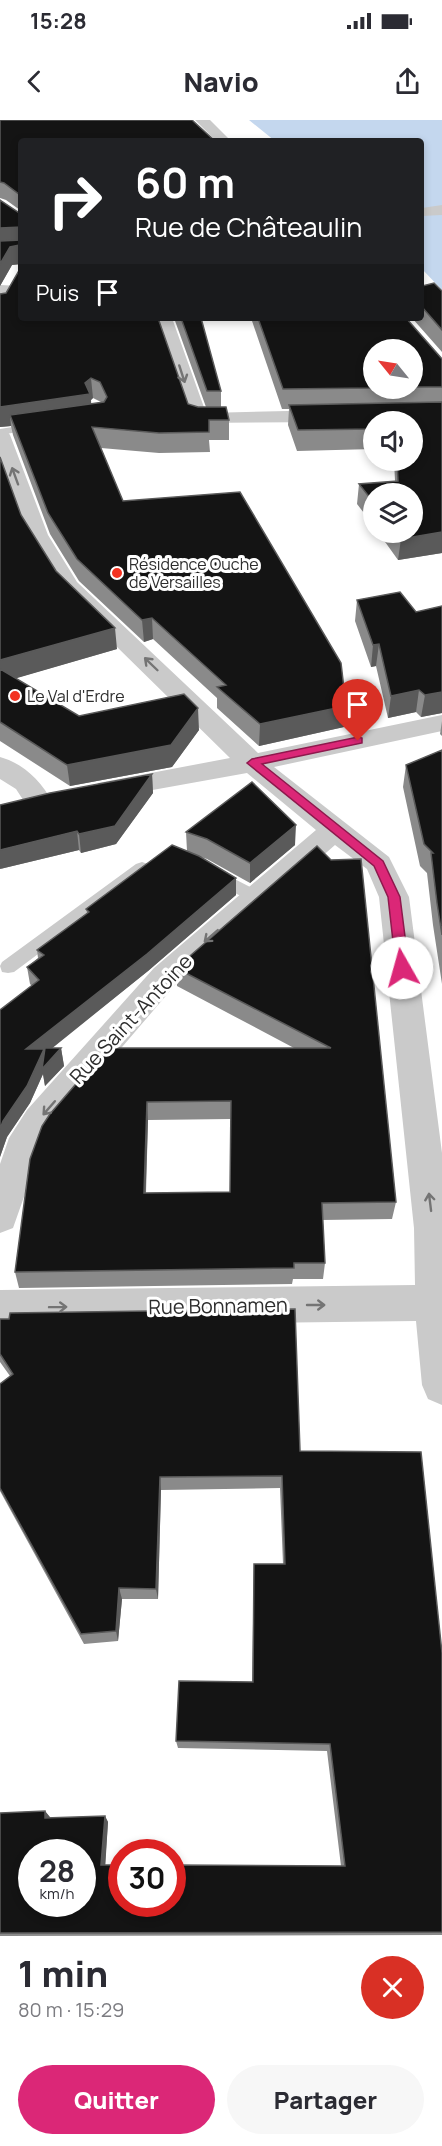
<!DOCTYPE html>
<html lang="fr">
<head>
<meta charset="utf-8">
<style>
  :root { --surface:#fff; --page:#f7f7f7; --text:#2b2b33; --muted:#7c7c81; --accent:#db2777 }
  body { margin:0; font-family:Manrope,sans-serif; background:var(--page); color:var(--text); height:100vh; display:flex; flex-direction:column; font-size:22px; white-space:nowrap }
  * { box-sizing:border-box; margin:0 }
  p { font-size:20px; color:var(--muted) }
  .icon { flex:none; width:33px; height:33px; fill:none; stroke:currentColor; stroke-width:2; stroke-linecap:round; stroke-linejoin:round }
  .map { position:relative; height:1816px; overflow:hidden }
  .drawer { display:flex; flex-direction:column; background:var(--surface); flex:1 }
  .drawer>* { flex:none }
  .guide { position:absolute; left:18px; top:18px; width:406px; height:183px; border-radius:6px; box-shadow:0 3px 9px #0003; background:#202124; color:#fff; overflow:hidden }
  .needle { width:39px; rotate:300deg }
  .tools { position:absolute; left:363px; top:219px; display:grid; gap:12px }
  .tools a { display:grid; place-items:center; width:60px; height:60px; border-radius:50%; background:var(--surface); box-shadow:0 3px 9px #0003; font-size:30px }
  .speed { position:absolute; left:18px; top:1719px; display:flex; gap:12px; font-size:30px; font-weight:700; text-align:center }
  .speed>* { display:grid; place-content:center; width:78px; height:78px; border-radius:50%; background:var(--surface); box-shadow:0 3px 9px #0003; line-height:1 }
  .speed small { font-size:15px; font-weight:400 }
  .speed .limit { border:9px solid #d22; background:#fff; color:#111 }
  .pin { position:absolute; display:grid; place-items:center; width:51px; height:51px; color:#fff; margin:-62px -26px; border-radius:50% 50% 50% 0; rotate:-45deg; box-shadow:0 0 6px #0007 }
  .pin .icon { rotate:45deg }
  .me { position:absolute; width:66px; margin:-33px; rotate:353deg; stroke-linejoin:round; filter:drop-shadow(0 0 4px #0008) }
  .turn { display:flex; align-items:center; gap:21px; height:126px; padding:0 18px; font-size:27px }
  .turn .icon { width:78px; height:78px; stroke-width:2.5 }
  .turn b { display:block; font-size:42px; line-height:51px }
  .then { display:flex; align-items:center; height:57px; padding:0 18px; background:#0003; gap:12px; font-size:22px }
  .round { display:grid; place-items:center; flex:none; width:63px; height:63px; border-radius:32px; background:var(--page) }
  .head { display:flex; align-items:center; justify-content:space-between; height:102px; padding:0 18px }
  h1 { font-size:36px; font-weight:800; line-height:45px }
  .cta { display:flex; gap:12px; margin-top:auto; padding:12px 18px }
  .cta a { flex:1; height:69px; border-radius:36px; background:var(--accent); color:#fff; font-size:24px; font-weight:800; line-height:69px; text-align:center }
  .cta a+a { background:var(--page); color:var(--text) }
  .status { display:flex; justify-content:space-between; align-items:center; height:42px; padding:0 30px; background:var(--surface); direction:ltr }
  .status svg { height:16px; fill:currentColor }
  header { display:flex; justify-content:space-between; align-items:center; height:78px; padding:0 18px; background:var(--surface); font-size:27px; font-weight:800 }
  .map>svg:first-child { display:block }
</style>
</head>
<body>
<div class="status"><b>15:28</b><svg viewBox="0 0 49 12"><path d="M0 12V9h3v3zM5 12V6h3v6zM10 12V3h3v9zM15 12V0h3v12zM26 1h20v11H26zM47 4h2v5h-2z"/></svg></div>
<header><svg class="icon" aria-label="back" viewBox="0 0 24 24"><path d="M15 5l-7 7 7 7"/></svg>Navio<svg class="icon" aria-label="share" viewBox="0 0 24 24"><path d="M12 15V3M7 8l5-5 5 5M5 13v7h14v-7"/></svg></header>
<div class="map">
<svg width="442" height="1816" viewBox="0 0 442 1816">
  <rect width="100%" height="100%" fill="#fff"/>
  <!-- water -->
  <path fill="#c4d7ee" d="M249,0H442V170L422,149V21H275Z"/>
  <g fill="none" stroke-linecap="round" stroke-linejoin="round">
    <!-- service -->
    <path fill="#cacaca" fill-rule="evenodd" d="M37,303L41,304V308L0,315V309Z
      M142,742L148,744L150,748L148,752L14,852L8,853L2,852L0,846L2,842L136,744Z
      M215,749L262,773L264,777L262,781H250L209,759L207,755L209,751Z"/>
    <!-- minor -->
    <path fill="#cacaca" fill-rule="evenodd" d="M195,0H210L231,21H216Z
      M0,165L21,166V176L0,175Z
      M154,198H172L206,293L332,290L339,292L342,296L339,300L332,302L191,303Z
      M0,309L7,311L10,315L48,415L77,462L258,633L442,595V611L274,647L389,737L409,777L442,1033V1285L428,1279L422,1265L416,1201L0,1206V1170L415,1165L414,1108L379,777L367,749L335,725L176,864L51,1010L43,1023L13,1108L0,1113V1044L9,1018L27,990L154,848L316,710L247,653L108,678L98,675L94,669L98,663L230,638L60,471L26,415L0,343Z
      M0,637C25,644 40,661 53,682L49,689L39,691L29,689L16,669L0,659Z"/>
    <!-- tertiary -->
    <path fill="#cacaca" fill-rule="evenodd" d="M442,85V95L422,96V88Z"/>
  </g>
  <!-- wall -->
  <path fill="#8a8a8a" fill-rule="evenodd" d="M0,0L21,21L188,284L198,287H206L174,198H201L221,271V287L229,300V320H209L210,332L159,333L101,328L123,381L344,607L259,626L217,588V578L153,519L144,522L79,461L50,414L13,315L11,306L0,307V174L6,173L21,147V144L12,145L0,166V80L18,92L20,90L6,80L0,78ZM93,278L101,282V283L91,284V280Z
    M422,166L442,171V232L412,198H422Z
    M251,198H406L442,239V433L398,440L378,412H412L374,374V406L357,384L359,364L395,361L394,340H412V302H374V329L297,331L288,305L289,289H282ZM374,230H412V268H374Z
    M0,337L21,395L56,451L117,529L16,558L79,596L199,610L172,647L70,666L0,621Z
    M357,480L416,492L442,486V593L421,597L416,592L388,598L376,546L371,547L355,501Z
    M442,601V616L440,614Z
    M442,630V864L433,805L427,753L420,746L403,667L406,645Z
    M152,654L153,673L116,724L81,733L79,730L0,749Z
    M186,712L295,725L250,763L207,739L201,737L236,775L148,851L51,928H61L64,946L45,966L43,954L30,983L7,1017L0,1037V890L32,866L30,864L27,847L38,838L37,830L87,793L86,789L187,731Z
    M317,726L396,1082L392,1099L322,1100L325,1143L323,1159H293L292,1164L19,1168L15,1152L42,1006L294,928L177,866L176,848ZM231,999L230,1072L146,1073L148,1000Z
    M0,1199L300,1331L442,1533V1815L0,1816V1693L45,1691L50,1698L105,1696L108,1702L105,1745L341,1746L327,1631L178,1628L176,1621L252,1562L254,1444H283L280,1368L161,1370L158,1479H122L118,1521L84,1524L0,1371V1264L10,1256L0,1242Z"/>
  <!-- shaded-wall -->
  <path fill="#5a5a5a" d="M21,107V124L0,126V108Z
    M20,125L21,144L12,145L0,166V144L10,127Z
    M91,258L93,278L91,280L92,294L10,295L11,306L0,307V287L85,263Z
    M442,412V433L398,440L401,419Z
    M152,498L153,519L144,522L142,500Z
    M115,508L117,529L0,563V540Z
    M379,524L376,546L371,547L373,525Z
    M419,570L416,592L388,598L391,576Z
    M442,572V593L421,597L425,575Z
    M346,586L344,607L259,626L260,604Z
    M198,588L199,610L172,647L70,666L67,645Z
    M152,654L153,673L116,724L81,733L79,714Z
    M296,705L295,725L250,763V743Z
    M77,711L79,730L0,749V730Z
    M236,758V775L148,851L45,934L61,928L64,946L45,966L43,954L30,983L7,1017L0,1037V1009L26,929Z
    M147,982L148,1000L145,1090L144,1073Z
    M160,1357L161,1370L158,1479L156,1469Z
    M119,1468L122,1479L118,1521L116,1511Z
    M45,1691L50,1697V1704L45,1698Z
    M105,1696L108,1702L105,1750L101,1745Z"/>
  <!-- building -->
  <path fill="#141414" stroke="#5a5a5a" stroke-width="1.5" fill-rule="evenodd" d="M0,0H192L215,21H21V84L20,75L4,63L0,62Z
    M0,80L18,92L21,90V198H158L188,284L198,287H226L229,300H209V312L159,313L92,307L123,381L240,372L341,543L346,586L260,604L217,567L226,565L152,498L142,500L77,439L48,393L10,295L104,282L107,277L100,262L91,258L85,263L90,274L0,287V174L6,173L21,147L20,125L10,127L0,144V121L21,120V107L0,108Z
    M434,163L442,171V210L422,187V166Z
    M181,198H201L221,271H207Z
    M258,198H406L442,239V267H412V230H374V268L283,269Z
    M442,282V412L401,419L396,412H412V374H374V383L359,364L398,361L397,340H412V302H374V309L298,310L289,285Z
    M0,337L21,395L56,451L115,508L0,540Z
    M400,472L416,492L442,486V572L425,575L419,570L391,576L379,524L373,525L357,480Z
    M0,549L79,596L184,574L198,588L171,625L67,645L0,602Z
    M442,630V815L437,783L431,733H433L424,724L406,645Z
    M152,654L115,706L79,714L77,711L0,730V685L50,673Z
    M252,662L296,705L250,743L207,719L186,712Z
    M172,725L199,736L236,758L147,834L26,929H44L27,966L3,1001L0,1009V890L39,860L27,847L44,835L37,830L89,792L86,789Z
    M317,726L331,740L361,739L396,1082L322,1083L325,1143H294V1148L15,1152L30,1039L42,1006L50,994L107,928H331L176,848ZM231,981L230,1072L144,1073L147,982Z
    M45,928H61L42,949Z
    M295,1189L300,1331L421,1332L442,1533V1812L0,1813V1693L45,1691V1698L105,1696L101,1745H122V1784H172V1745L345,1746L330,1624L176,1621L179,1561L253,1562L254,1444H285L282,1356L160,1357L156,1469L119,1468L116,1511L81,1514L0,1368V1264L13,1254L0,1234V1199H9L10,1193ZM32,1732H82V1784H32Z"/>
  <!-- one-way arrows -->
  <defs><path id="oneway-shaft" d="M-6 0H5M1.5-3L5.5 0L1.5 3" fill="none" stroke-width="1.6" stroke-linecap="round" stroke-linejoin="round" transform="scale(1.5)"/></defs>
  <g stroke="#747474">
    <use href="#oneway-shaft" transform="translate(182 254) rotate(72)"/>
    <use href="#oneway-shaft" transform="translate(15 356) rotate(-110)"/>
    <use href="#oneway-shaft" transform="translate(151 544) rotate(-136)"/>
    <use href="#oneway-shaft" transform="translate(211 816) rotate(139)"/>
    <use href="#oneway-shaft" transform="translate(49 988) rotate(131)"/>
    <use href="#oneway-shaft" transform="translate(430 1082) rotate(-97)"/>
    <use href="#oneway-shaft" transform="translate(316 1185)"/>
    <use href="#oneway-shaft" transform="translate(58 1187) rotate(-1)"/>
  </g>
  <!-- route -->
  <path fill="#db2777" stroke="#8e194d" stroke-width="1.5" d="M358,617L362,618V623L262,644L383,741L400,777L409,848L402,853L396,848L388,777L374,746L247,643L252,639Z"/>
  <!-- markers -->
  <g fill="#f33220" stroke="#fff" stroke-width="2">
    <circle cx="117" cy="453" r="6"/>
    <circle cx="15" cy="576" r="6"/>
  </g>
  <g text-anchor="middle" stroke-width="6" stroke-linejoin="round" paint-order="stroke">
    <!-- far-poi labels -->
    <g font-size="16" fill="#2d2d2d" stroke="#fff" text-anchor="start">
      <text x="129" y="450">Résidence Ouche<tspan x="129" dy="18">de Versailles</tspan></text>
      <text x="27" y="582">Le Val d'Erdre</text>
    </g>
    <!-- street labels -->
    <g font-size="20" fill="#2d2d2d" stroke="#fff">
      <text transform="translate(131 899) rotate(-47)" y="7">Rue Saint-Antoine</text>
      <text transform="translate(218 1186) rotate(-1)" y="7">Rue Bonnamen</text>
    </g>
  </g>
</svg>
<div class="tools">
<a><svg class="needle" viewBox="-14 -14 28 28"><path d="M0-13l5 13h-10z" fill="#e53935"/><path d="M0 13l5-13h-10z" fill="#7c7c81"/></svg></a>
<a><svg class="icon" aria-label="sound" viewBox="0 0 24 24"><path d="M4 9h4l5-4v14l-5-4H4zM17 9q2 3 0 6"/></svg></a>
<a><svg class="icon" aria-label="layers" viewBox="0 0 24 24"><path d="M12 4l9 5-9 5-9-5zM3 14l9 5 9-5"/></svg></a>
</div>
<div class="speed"><div>28<small>km/h</small></div><div class="limit">30</div></div>
<div class="pin" style="left:358px;top:621px;background:#d93025"><svg class="icon" aria-label="arrive" viewBox="0 0 24 24"><path d="M6 21V4h12l-3 4 3 4H6"/></svg></div>
<svg class="me" style="left:402px;top:848px" viewBox="-20 -20 40 40"><circle r="19" fill="#fff"/><path d="M0-13L10 11 0 6-10 11z" fill="#db2777"/></svg>
<div class="guide">
<div class="turn"><svg class="icon" aria-label="right" viewBox="0 0 24 24"><path d="M7 20v-9h11M14 6l5 5-5 5"/></svg><div><b>60 m</b>Rue de Châteaulin</div></div>
<div class="then">Puis<svg class="icon" aria-label="arrive" viewBox="0 0 24 24"><path d="M6 21V4h12l-3 4 3 4H6"/></svg></div>
</div>
</div>
<section class="drawer">
<div class="head"><div><h1>1 min</h1><p>80 m · 15:29</p></div><a class="round" style="background:#d93025;color:#fff"><svg class="icon" aria-label="close" viewBox="0 0 24 24"><path d="M6 6l12 12M18 6L6 18"/></svg></a></div>
<div class="cta"><a>Quitter</a><a>Partager</a></div>
</section>
</body>
</html>
